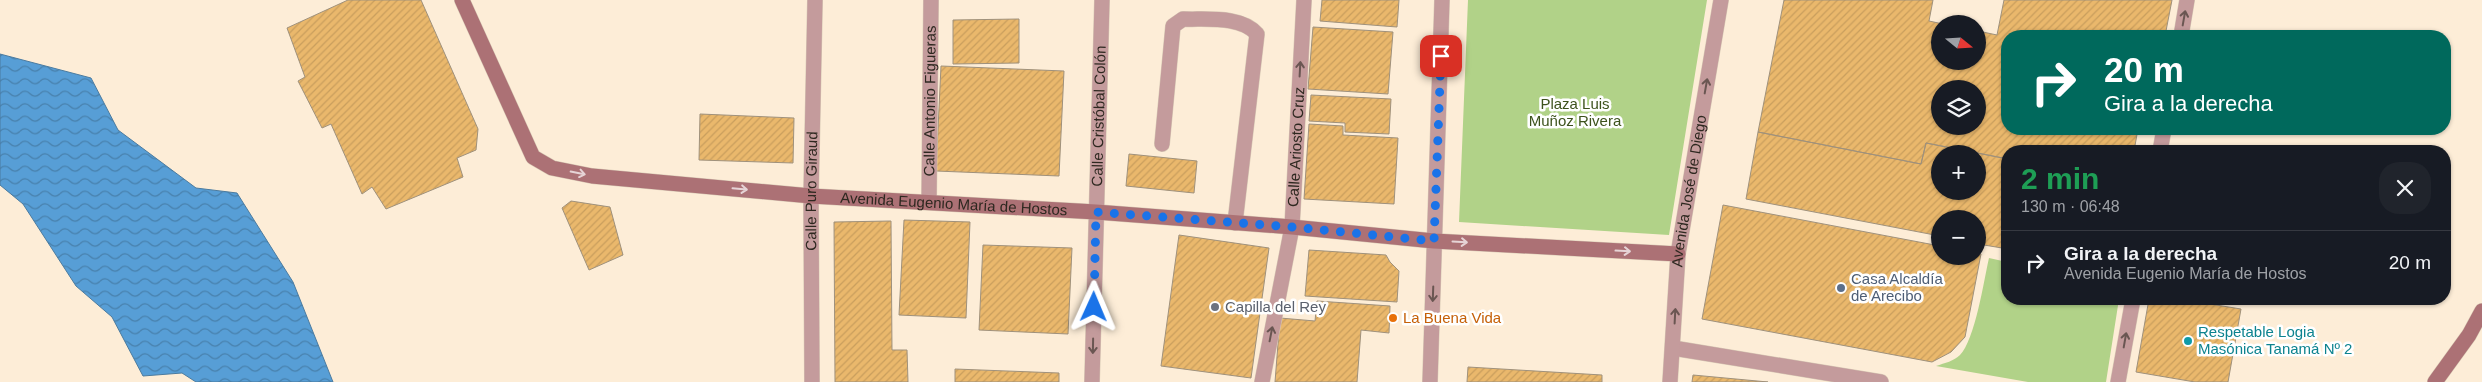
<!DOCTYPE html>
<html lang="es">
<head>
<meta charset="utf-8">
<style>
  :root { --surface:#171b24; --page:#20242c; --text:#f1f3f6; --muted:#9ea1a6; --line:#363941 }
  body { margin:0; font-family:Helvetica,sans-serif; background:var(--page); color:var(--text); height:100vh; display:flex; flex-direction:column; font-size:19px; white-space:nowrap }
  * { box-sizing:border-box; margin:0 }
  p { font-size:16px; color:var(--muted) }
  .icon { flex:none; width:28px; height:28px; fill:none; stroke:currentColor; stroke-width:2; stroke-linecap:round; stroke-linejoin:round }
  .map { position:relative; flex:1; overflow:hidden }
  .details { position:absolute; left:2001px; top:145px; width:450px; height:160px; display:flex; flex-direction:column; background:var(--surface); border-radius:20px; box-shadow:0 1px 4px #0004 }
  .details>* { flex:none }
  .guide { position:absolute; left:2001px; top:30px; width:450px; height:105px; border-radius:20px; box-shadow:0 1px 4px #0004; background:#00695c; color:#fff; overflow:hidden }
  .needle { width:32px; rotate:108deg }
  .tools { position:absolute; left:1931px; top:15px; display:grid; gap:10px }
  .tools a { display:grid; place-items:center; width:55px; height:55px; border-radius:50%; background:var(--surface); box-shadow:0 1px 4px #0004; font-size:25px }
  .pin { position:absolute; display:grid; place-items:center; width:42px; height:42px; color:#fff; margin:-21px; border-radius:10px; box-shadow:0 2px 8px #0006 }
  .me { position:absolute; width:55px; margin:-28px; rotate:1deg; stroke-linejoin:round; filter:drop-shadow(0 0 4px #0008) }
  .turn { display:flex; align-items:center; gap:18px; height:105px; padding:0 20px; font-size:22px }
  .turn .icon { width:65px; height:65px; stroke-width:2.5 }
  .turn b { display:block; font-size:35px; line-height:42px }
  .round { display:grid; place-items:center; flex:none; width:52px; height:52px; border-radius:20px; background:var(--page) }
  .head { display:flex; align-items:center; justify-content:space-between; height:85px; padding:0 20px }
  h1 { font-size:30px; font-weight:600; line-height:38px; color:#1e9e55 }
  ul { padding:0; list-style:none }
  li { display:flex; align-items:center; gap:15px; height:65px; padding:0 20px; border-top:1px solid var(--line) }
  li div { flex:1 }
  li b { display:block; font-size:19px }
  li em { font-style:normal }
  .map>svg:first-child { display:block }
</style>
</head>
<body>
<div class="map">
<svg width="2482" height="382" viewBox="0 0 2482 382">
  <defs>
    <pattern id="water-waves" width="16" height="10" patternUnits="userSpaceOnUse" patternTransform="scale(1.25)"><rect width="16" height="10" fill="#579ed6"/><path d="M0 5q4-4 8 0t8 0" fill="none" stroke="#4881ad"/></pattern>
    <pattern id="building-hatch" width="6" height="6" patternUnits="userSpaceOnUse" patternTransform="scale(1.25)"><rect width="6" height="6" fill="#eab86c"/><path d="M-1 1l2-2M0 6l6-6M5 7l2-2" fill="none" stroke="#c99e5d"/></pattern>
  </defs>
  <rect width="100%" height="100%" fill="#fdedd7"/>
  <!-- green -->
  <path fill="#b1d288" d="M1468,0H1707L1669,235L1459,222Z
    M1989,258L2007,262L2008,299H2119L2106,382H2028L1936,366C1945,363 1954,361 1960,355C1975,340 1984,280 1989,258Z"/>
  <!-- water -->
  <path fill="url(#water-waves)" stroke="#4b7b9f" d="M0,54L91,78L118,130L196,188L237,193L293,282L333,382H196L182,373L143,376L112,317L76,286L23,204L0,185Z"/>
  <!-- building -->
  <path fill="url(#building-hatch)" stroke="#9f917c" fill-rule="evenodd" d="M348,0H421L478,129L476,150L457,158L463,177L386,209L372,187L362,194L331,124L322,128L298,81L305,77L287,28Z
    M1322,0H1399L1397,27L1320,21Z
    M1784,0H1933L1929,21L1943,24H1940V61H1978V31L1997,35L2004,0H2172L2165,36H2008V129H2138L2134,151H2008V159L1926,143L1921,164L1758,132ZM1940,89H1978V126H1940Z
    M1019,19V63L953,64V20Z
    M1313,27L1393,32L1388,94L1308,89Z
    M941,66L1064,71L1059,176L936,171Z
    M1311,95L1391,99L1389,134L1345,132V123L1309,121Z
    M700,114L794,118L793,163L699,160Z
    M1309,124L1343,126V135L1398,138L1394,204L1304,199Z
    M1758,132L1921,164L1926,143L2008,159V249L1978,244V219H1940V236L1746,199ZM1940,154H1978V191H1940Z
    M1129,154L1197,161L1194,193L1126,186Z
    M571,201L610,207L623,255L589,270L562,208Z
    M1723,205L1940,246V256H1978V253L1981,254L1965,337L1951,352L1932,362L1702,319Z
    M904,220L970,222L966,318L899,315Z
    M891,221L892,350H907L908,382H835L834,222Z
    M1179,235L1269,248L1251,378L1161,366Z
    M983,245L1072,248L1068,334L979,330Z
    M1309,250L1386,255L1390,262L1399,271L1397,302L1305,296Z
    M2149,299H2179L2241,309L2228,382H2195L2136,372Z
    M1317,301L1390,306L1389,333L1361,330L1357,382H1275L1280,318L1315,321Z
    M1468,367L1602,375V382H1467Z
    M955,369L1059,373V382H955Z
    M1693,375L1768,382H1692Z"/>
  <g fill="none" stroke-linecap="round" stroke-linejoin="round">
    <defs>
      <path id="lane" d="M1162,144L1173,26L1183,19C1205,20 1241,15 1257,34L1235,223"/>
      <g id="street">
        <path d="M2181,36L2187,0"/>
        <path d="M2160,151L2164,129"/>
        <path id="s1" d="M929,202L931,0"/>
        <path d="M1673,348L1881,382"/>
        <path id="s2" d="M812,382L811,196L815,0"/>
        <path id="s3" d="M1092,382L1102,0"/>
        <path id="s4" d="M1262,382L1292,227L1304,0"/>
        <path d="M1430,382L1442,0"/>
        <path id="s5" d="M1670,382L1678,254L1721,0"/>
        <path d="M2118,382L2133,299"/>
      </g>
      <g id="secondary">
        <path id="s6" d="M462,0L533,157L552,168L592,176L811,196L1096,212L1292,227L1434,241L1678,254"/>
        <path d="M2435,382L2469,335L2482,311"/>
      </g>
    </defs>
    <!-- lane casing -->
    <use href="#lane" stroke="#d8cab6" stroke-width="16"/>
    <!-- street casing -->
    <use href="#street" stroke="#d8cab6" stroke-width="16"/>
    <!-- secondary casing -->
    <use href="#secondary" stroke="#d8cab6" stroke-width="16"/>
    <!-- lane -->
    <use href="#lane" stroke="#c49b9c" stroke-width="15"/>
    <!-- street -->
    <use href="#street" stroke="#c49b9c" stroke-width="15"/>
    <!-- secondary -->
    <use href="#secondary" stroke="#ac7175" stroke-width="15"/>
  </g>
  <!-- one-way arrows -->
  <defs><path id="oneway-shaft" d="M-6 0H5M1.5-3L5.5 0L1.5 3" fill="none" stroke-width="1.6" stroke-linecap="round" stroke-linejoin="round" transform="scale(1.25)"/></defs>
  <g stroke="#6a5652">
    <use href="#oneway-shaft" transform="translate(2184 18) rotate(-80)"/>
    <use href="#oneway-shaft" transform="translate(1300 69) rotate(-87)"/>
    <use href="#oneway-shaft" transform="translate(1706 86) rotate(-80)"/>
    <use href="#oneway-shaft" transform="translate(1433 294) rotate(92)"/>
    <use href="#oneway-shaft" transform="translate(1675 316) rotate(-87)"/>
    <use href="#oneway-shaft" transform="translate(1271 334) rotate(-79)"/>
    <use href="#oneway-shaft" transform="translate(2125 340) rotate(-80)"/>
    <use href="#oneway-shaft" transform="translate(1093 346) rotate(91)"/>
  </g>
  <g stroke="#e6d4d6">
    <use href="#oneway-shaft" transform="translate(578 173) rotate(11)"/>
    <use href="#oneway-shaft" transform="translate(740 189) rotate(5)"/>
    <use href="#oneway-shaft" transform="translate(1460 242) rotate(3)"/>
    <use href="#oneway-shaft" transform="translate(1623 251) rotate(3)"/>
  </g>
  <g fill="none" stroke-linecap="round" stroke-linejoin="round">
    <!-- route -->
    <path stroke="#1a73e8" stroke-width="9" stroke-dasharray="0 16.2" d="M1094,307L1096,212L1292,227L1434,241L1441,56"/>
  </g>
  <!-- markers -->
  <circle fill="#5c6f8a" stroke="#fff" stroke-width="2" cx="1841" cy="288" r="5"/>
  <circle fill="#6b7280" stroke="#fff" stroke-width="2" cx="1215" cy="307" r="5"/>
  <circle fill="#e8710a" stroke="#fff" stroke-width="2" cx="1393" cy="318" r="5"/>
  <circle fill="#0f9aa8" stroke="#fff" stroke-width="2" cx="2188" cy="341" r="5"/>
  <g text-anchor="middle" stroke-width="5" stroke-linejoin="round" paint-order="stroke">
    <!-- street labels -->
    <g font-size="15" fill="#2e2820" stroke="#fff">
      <text dy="5" stroke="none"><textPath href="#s1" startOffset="101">Calle Antonio Figueras</textPath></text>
      <text dy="5" stroke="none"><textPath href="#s3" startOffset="266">Calle Cristóbal Colón</textPath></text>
      <text dy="5" stroke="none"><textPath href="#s4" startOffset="238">Calle Ariosto Cruz</textPath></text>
      <text dy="5" stroke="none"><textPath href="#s5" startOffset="192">Avenida José de Diego</textPath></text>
      <text dy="5" stroke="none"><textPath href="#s2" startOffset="191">Calle Puro Giraud</textPath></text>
      <text dy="5" stroke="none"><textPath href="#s6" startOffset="598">Avenida Eugenio María de Hostos</textPath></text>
    </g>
    <!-- park labels -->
    <g font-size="15" fill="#3d521c" stroke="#fff">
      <text x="1575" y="109">Plaza Luis<tspan x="1575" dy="17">Muñoz Rivera</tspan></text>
    </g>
    <!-- service labels -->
    <g font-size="15" fill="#4e5e75" stroke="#fff" text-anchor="start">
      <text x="1851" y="284">Casa Alcaldía<tspan x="1851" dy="17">de Arecibo</tspan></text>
    </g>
    <!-- worship labels -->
    <g font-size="15" fill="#5b616d" stroke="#fff" text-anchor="start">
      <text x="1225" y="312">Capilla del Rey</text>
    </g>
    <!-- food labels -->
    <g font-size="15" fill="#c56008" stroke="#fff" text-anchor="start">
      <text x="1403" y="323">La Buena Vida</text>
    </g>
    <!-- culture labels -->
    <g font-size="15" fill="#0d838f" stroke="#fff" text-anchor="start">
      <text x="2198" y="337">Respetable Logia<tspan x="2198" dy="17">Masónica Tanamá Nº 2</tspan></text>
    </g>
  </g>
</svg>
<div class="tools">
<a><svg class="needle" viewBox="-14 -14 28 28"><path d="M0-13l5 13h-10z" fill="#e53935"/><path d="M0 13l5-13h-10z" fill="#9ea1a6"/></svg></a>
<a><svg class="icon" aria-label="layers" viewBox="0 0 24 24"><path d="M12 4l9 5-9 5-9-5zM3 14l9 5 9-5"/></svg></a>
<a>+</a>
<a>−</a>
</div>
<div class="pin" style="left:1441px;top:56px;background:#d93025"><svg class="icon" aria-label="arrive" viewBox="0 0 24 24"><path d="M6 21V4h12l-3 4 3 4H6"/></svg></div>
<svg class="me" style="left:1094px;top:307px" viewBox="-20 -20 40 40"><path d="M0-17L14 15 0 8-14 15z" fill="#1a73e8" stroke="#fff" stroke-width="4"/></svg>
<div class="guide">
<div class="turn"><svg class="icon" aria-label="right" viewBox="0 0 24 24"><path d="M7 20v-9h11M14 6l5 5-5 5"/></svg><div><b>20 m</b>Gira a la derecha</div></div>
</div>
<section class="details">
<div class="head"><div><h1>2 min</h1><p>130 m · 06:48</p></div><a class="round"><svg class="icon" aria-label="close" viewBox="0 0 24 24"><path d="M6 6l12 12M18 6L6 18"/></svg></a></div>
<ul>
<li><svg class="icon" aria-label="right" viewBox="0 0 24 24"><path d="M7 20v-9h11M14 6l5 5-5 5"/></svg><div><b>Gira a la derecha</b><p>Avenida Eugenio María de Hostos</p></div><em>20 m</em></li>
</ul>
</section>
</div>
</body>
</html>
